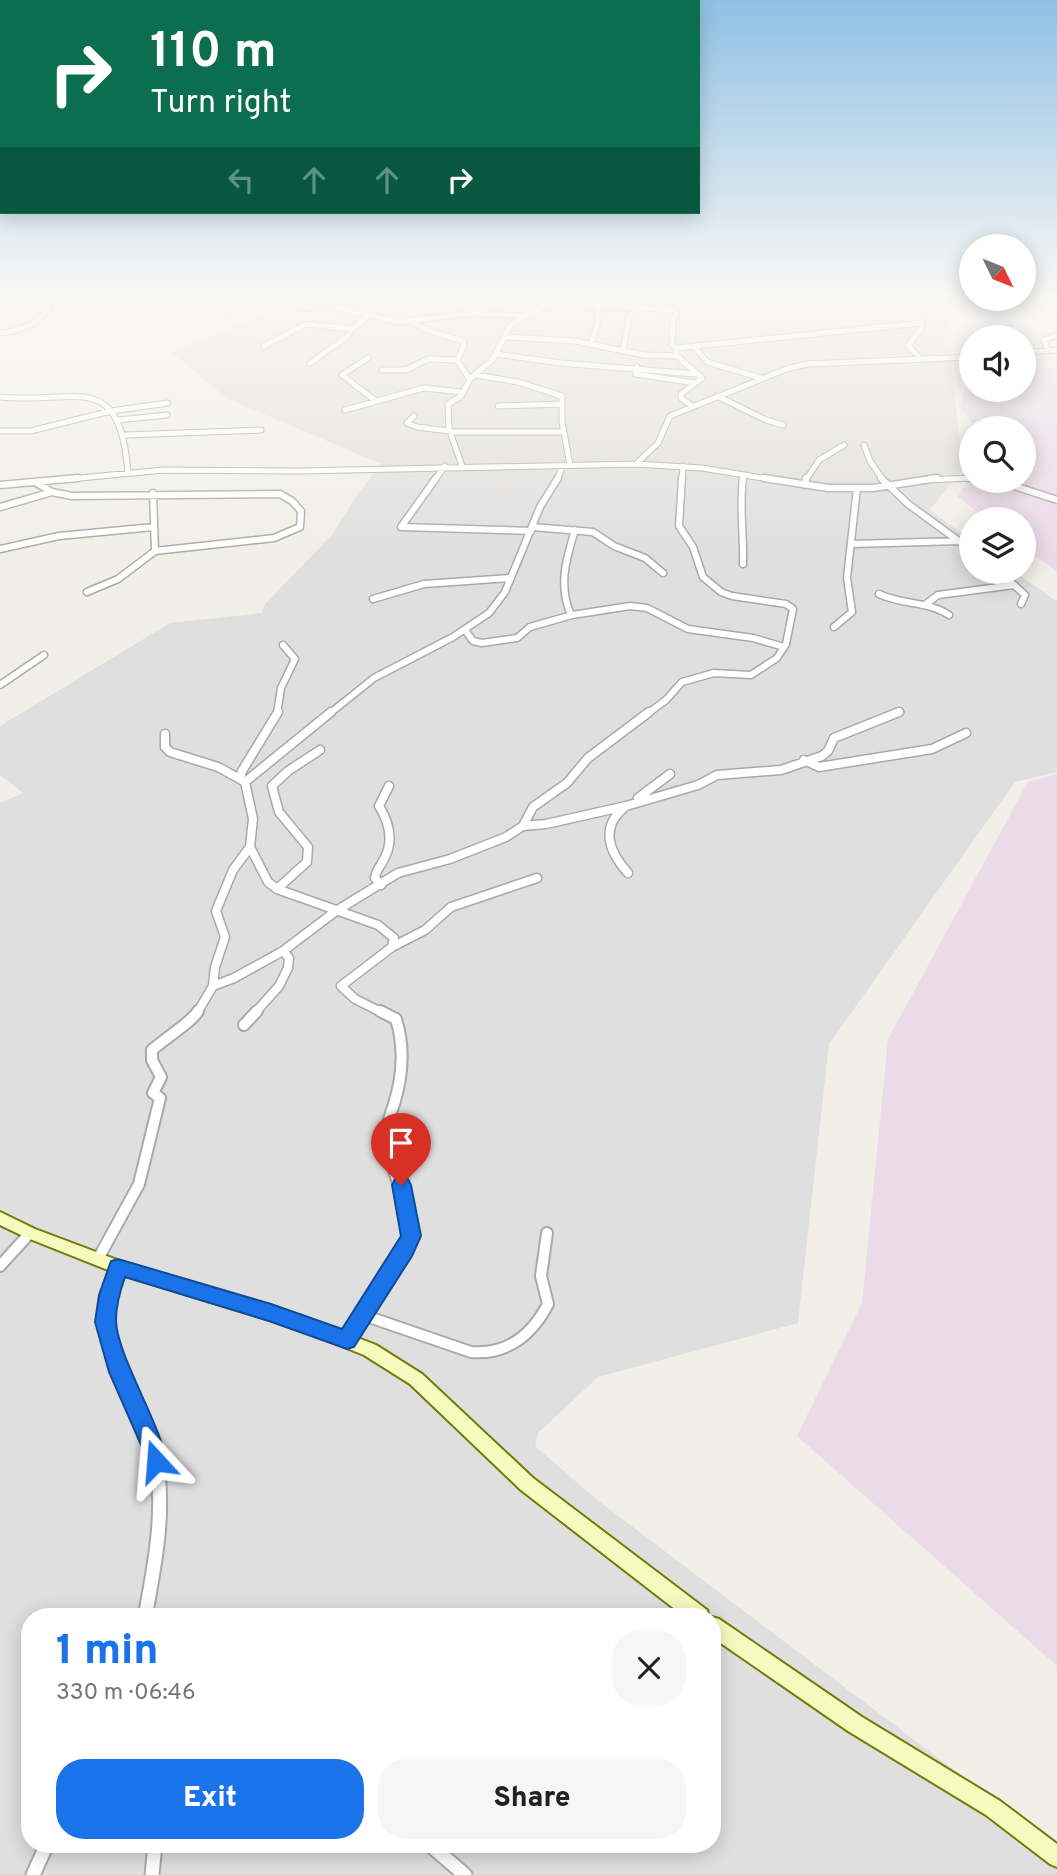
<!DOCTYPE html>
<html lang="en">
<head>
<meta charset="utf-8">
<style>
  :root { --surface:#fff; --page:#f6f6f6; --text:#222; --muted:#767676; --accent:#1a73e8 }
  body { margin:0; font-family:Overpass,sans-serif; background:var(--page); color:var(--text); height:100vh; display:flex; flex-direction:column; font-size:26px; white-space:nowrap }
  * { box-sizing:border-box; margin:0 }
  p { font-size:23px; color:var(--muted) }
  .icon { flex:none; width:38px; height:38px; fill:none; stroke:currentColor; stroke-width:2; stroke-linecap:round; stroke-linejoin:round }
  .map { position:relative; flex:1; overflow:hidden }
  .drawer { position:absolute; left:21px; top:1608px; width:700px; height:245px; display:flex; flex-direction:column; background:var(--surface); border-radius:28px; box-shadow:0 4px 18px #0003 }
  .drawer>* { flex:none }
  .guide { position:absolute; left:0px; top:0px; width:700px; height:214px; box-shadow:0 4px 18px #0003; background:#0b6e4f; color:#fff; overflow:hidden }
  .needle { width:46px; rotate:133deg }
  .tools { position:absolute; left:959px; top:234px; display:grid; gap:14px }
  .tools a { display:grid; place-items:center; width:77px; height:77px; border-radius:50%; background:var(--surface); box-shadow:0 4px 18px #0003; font-size:35px }
  .pin { position:absolute; display:grid; place-items:center; width:60px; height:60px; color:#fff; margin:-72px -30px; border-radius:50% 50% 50% 0; rotate:-45deg; box-shadow:0 0 7px #0007 }
  .pin .icon { rotate:45deg }
  .me { position:absolute; width:77px; margin:-38px; rotate:341deg; stroke-linejoin:round; filter:drop-shadow(0 0 5px #0008) }
  .turn { display:flex; align-items:center; gap:24px; height:147px; padding:0 35px; font-size:32px }
  .turn .icon { width:91px; height:91px; stroke-width:2.5 }
  .turn b { display:block; font-size:49px; line-height:60px }
  .lanes { display:flex; align-items:center; height:66px; padding:0 35px; background:#0003; justify-content:center; gap:35px; direction:ltr }
  .lanes .off { opacity:.35 }
  .round { display:grid; place-items:center; flex:none; width:74px; height:74px; border-radius:28px; background:var(--page) }
  .summary { display:flex; align-items:center; justify-content:space-between; height:119px; padding:0 35px }
  h1 { font-size:42px; font-weight:800; line-height:52px; color:var(--accent) }
  .cta { display:flex; gap:14px; margin-top:auto; padding:14px 35px }
  .cta a { flex:1; height:80px; border-radius:28px; background:var(--accent); color:#fff; font-size:28px; font-weight:800; line-height:80px; text-align:center }
  .cta a+a { background:var(--page); color:var(--text) }
  .map>svg:first-child { display:block }
</style>
</head>
<body>
<div class="map">
<svg width="1057" height="1875" viewBox="0 0 1057 1875">
  <rect width="100%" height="100%" fill="#f2efe9"/>
  <!-- residential -->
  <path fill="#e0dfdf" fill-rule="evenodd" d="M310,294H943L963,469L930,510L971,540V572H1016L1057,602V772L1015,782L829,1044L798,1323L598,1377L538,1433L535,1446L596,1499L1057,1848V1875H0V803L23,793L0,775V726L170,623L262,613L265,604L332,535L355,498L381,464L228,399L171,352L303,300ZM30,1617H712V1844H30Z"/>
  <!-- industrial -->
  <path fill="#ebdbe8" d="M970,365L971,390H1024V367L1057,368V572L1024,547V520H988L957,496L971,477V481H1024V429H978L960,408Z
    M1057,774V1666L797,1436L862,1303L888,1039L1028,782Z"/>
  <g fill="none" stroke-linecap="round" stroke-linejoin="round">
    <defs>
      <path id="street-far4" d="M267,294L305,307L342,309L400,322L473,313L525,316
        M184,298L228,312L275,298
        M335,308L339,299L348,294
        M411,321L427,330L463,341L464,346L457,360L469,378
        M0,333C20,331 35,325 48,310L45,294
        M506,337L575,341L644,355L677,356
        M591,344L598,323L599,303
        M264,346L306,324L352,329
        M694,346L707,362L761,378
        M676,348L922,323
        M623,350L629,318L635,306
        M1048,351L1044,340L1057,335
        M1024,352L1057,350
        M496,354L561,363L695,374
        M919,357L908,346L922,327V321
        M368,358L342,375L376,401
        M310,363L347,337L352,329L368,316
        M637,367L636,374L695,383
        M382,370H406L428,359L457,360
        M475,375L518,382L562,396V422L570,465
        M717,396L766,420L783,425
        M0,397C74,405 120,366 128,473
        M498,406L562,404
        M345,410L424,388L462,392
        M414,416L407,423L417,427L457,432H564
        M118,420L167,415
        M0,431H31L111,411L168,403
        M125,435L261,430
        M864,445L870,461L883,480
        M636,464L658,443L670,416L789,368L808,364L971,357
        M462,466L449,429L448,404L461,396L470,379L493,359L511,324L551,302L673,310L677,314L673,319L672,344L676,348L677,356L702,378L681,394V398L692,406
        M59,480L164,470L300,471L636,464L702,468L775,480
        M435,480L445,466
        M557,480L563,465
        M682,480L683,466
        M742,480L743,475
        M806,480L819,460L844,445
        M926,480L971,478"/>
      <path id="street-far3" d="M436,478L401,527L531,531
        M743,478C739,508 744,534 743,564
        M764,478L828,488H873L937,478
        M881,478L908,504L971,550
        M968,478H971
        M999,481L1057,500
        M35,482L52,492L72,496L280,494L292,501L301,511L300,527L274,538L155,551L118,579L87,592
        M0,485L78,478
        M805,485L806,478
        M153,493L155,551
        M0,507L52,492
        M532,527L593,532L614,546L645,558L663,573
        M852,544L961,541
        M0,549L59,536L154,527
        M1000,572L1025,595L1021,604
        M879,594C902,605 928,601 949,615
        M373,599L424,584L511,578
        M926,604L938,595L1014,585
        M571,615C558,586 566,559 575,530
        M834,627L852,612L847,578L857,488
        M465,630L473,641L482,643L517,638L530,627L572,615L630,606L647,608L688,629L753,638L784,647
        M0,685L44,655
        M277,714L281,688L295,659L283,645
        M329,714L374,678L453,637L489,613L505,592L540,507L558,478
        M647,714L666,700L682,682L714,673L751,675L777,658L786,644L793,609L786,604L732,596L721,592L703,577L693,547L679,526L682,478
        M894,714L900,712"/>
      <path id="street-far2" d="M331,712L245,782L253,819L250,847L268,882L277,889L378,925L394,938L392,947L341,986L355,999L383,1013
        M165,734V747L170,752L218,767L240,779
        M804,760L819,767L932,749L966,733
        M245,782L240,779L242,771L278,712
        M638,798L670,774
        M626,806C599,827 609,852 628,873
        M523,826L546,824L626,806L698,785L717,775L781,770L822,756L828,751L834,738L899,712
        M381,885L375,878C376,869 382,865 385,857C394,839 389,822 379,806L389,786
        M277,889L307,862L308,847L279,812L272,786L288,771L320,750
        M392,947L425,930L451,907L537,878
        M213,986L234,978L283,951L336,911L398,873L450,859L506,837L523,826L533,807L567,783L588,758L649,712
        M197,1013L213,986L215,967L225,937L216,911L233,870L250,847
        M255,1013L279,986L288,968L289,958L283,951"/>
      <path id="street-far1" d="M244,1025L257,1011
        M98,1259L139,1184L160,1098L153,1093L161,1077L152,1060V1050C163,1040 193,1021 198,1011
        M0,1266L30,1233
        M118,1267C101,1318 106,1344 128,1393
        M363,1315L471,1352C507,1355 532,1335 548,1304L541,1276L547,1233
        M347,1340L405,1250C416,1208 389,1176 387,1135C386,1124 391,1114 394,1104C403,1075 405,1048 396,1019L380,1011"/>
      <path id="street" d="M128,1391C136,1410 149,1430 154,1450C167,1504 155,1564 145,1617
        M429,1844L465,1875
        M33,1875L47,1844
        M152,1875L155,1844"/>
      <path id="secondary" d="M0,1212L35,1229L120,1261L302,1316L376,1345L422,1374L533,1478L707,1610L709,1617H685L521,1490L410,1384L364,1355L299,1329L113,1272L25,1237L0,1225Z
        M711,1617H712L719,1619L862,1717L1000,1801L1057,1844V1867L1050,1864L986,1815L848,1731L712,1637Z"/>
    </defs>
    <!-- street-far4 casing -->
    <use href="#street-far4" stroke="#a9a9a9" stroke-width="7"/>
    <!-- street-far3 casing -->
    <use href="#street-far3" stroke="#a9a9a9" stroke-width="9"/>
    <!-- street-far2 casing -->
    <use href="#street-far2" stroke="#a9a9a9" stroke-width="11"/>
    <!-- street-far1 casing -->
    <use href="#street-far1" stroke="#a9a9a9" stroke-width="14"/>
    <!-- street casing -->
    <use href="#street" stroke="#a9a9a9" stroke-width="17"/>
    <!-- secondary casing -->
    <use href="#secondary" stroke="#707d05" stroke-width="4"/>
    <!-- street-far4 -->
    <use href="#street-far4" stroke="#fff" stroke-width="5"/>
    <!-- street-far3 -->
    <use href="#street-far3" stroke="#fff" stroke-width="6"/>
    <!-- street-far2 -->
    <use href="#street-far2" stroke="#fff" stroke-width="8"/>
    <!-- street-far1 -->
    <use href="#street-far1" stroke="#fff" stroke-width="10"/>
    <!-- street -->
    <use href="#street" stroke="#fff" stroke-width="13"/>
    <!-- secondary -->
    <use href="#secondary" fill="#f7fabf" fill-rule="evenodd"/>
  </g>
  <!-- sky -->
  <linearGradient id="sky" x2="0" y2="1"><stop stop-color="#8fc0e4"/><stop offset="0.53" stop-color="#f9f8f5"/><stop offset="1" stop-color="#f9f8f5" stop-opacity="0"/></linearGradient>
  <rect width="1057" height="557" fill="url(#sky)"/>
  <!-- route -->
  <path fill="#1a73e8" stroke="#114b97" stroke-width="2" d="M401,1177L408,1179L411,1185L421,1236L412,1256L354,1347L347,1349L269,1321L125,1277C120,1291 116,1305 116,1320C116,1358 174,1445 164,1468L156,1471L148,1468L142,1447L109,1372L95,1322L99,1295L111,1261L118,1259L271,1304L342,1329L401,1236L392,1185L395,1179Z"/>
</svg>
<div class="tools">
<a><svg class="needle" viewBox="-14 -14 28 28"><path d="M0-13l5 13h-10z" fill="#e53935"/><path d="M0 13l5-13h-10z" fill="#767676"/></svg></a>
<a><svg class="icon" aria-label="sound" viewBox="0 0 24 24"><path d="M4 9h4l5-4v14l-5-4H4zM17 9q2 3 0 6"/></svg></a>
<a><svg class="icon" aria-label="search" viewBox="0 0 24 24"><circle cx="10" cy="10" r="6"/><path d="M15 15l6 6"/></svg></a>
<a><svg class="icon" aria-label="layers" viewBox="0 0 24 24"><path d="M12 4l9 5-9 5-9-5zM3 14l9 5 9-5"/></svg></a>
</div>
<div class="pin" style="left:401px;top:1185px;background:#d93025"><svg class="icon" aria-label="arrive" viewBox="0 0 24 24"><path d="M6 21V4h12l-3 4 3 4H6"/></svg></div>
<svg class="me" style="left:156px;top:1461px" viewBox="-20 -20 40 40"><path d="M0-17L14 15 0 8-14 15z" fill="#1a73e8" stroke="#fff" stroke-width="4"/></svg>
<div class="guide">
<div class="turn"><svg class="icon" aria-label="right" viewBox="0 0 24 24"><path d="M7 20v-9h11M14 6l5 5-5 5"/></svg><div><b>110 m</b>Turn right</div></div>
<div class="lanes"><svg class="icon off" aria-label="left" viewBox="0 0 24 24"><path d="M17 20v-9H6M10 6l-5 5 5 5"/></svg><svg class="icon off" aria-label="ahead" viewBox="0 0 24 24"><path d="M12 20V5M6 11l6-6 6 6"/></svg><svg class="icon off" aria-label="ahead" viewBox="0 0 24 24"><path d="M12 20V5M6 11l6-6 6 6"/></svg><svg class="icon" aria-label="right" viewBox="0 0 24 24"><path d="M7 20v-9h11M14 6l5 5-5 5"/></svg></div>
</div>
<section class="drawer">
<div class="summary"><div><h1>1 min</h1><p>330 m · 06:46</p></div><a class="round"><svg class="icon" aria-label="close" viewBox="0 0 24 24"><path d="M6 6l12 12M18 6L6 18"/></svg></a></div>
<div class="cta"><a>Exit</a><a>Share</a></div>
</section>
</div>
</body>
</html>
